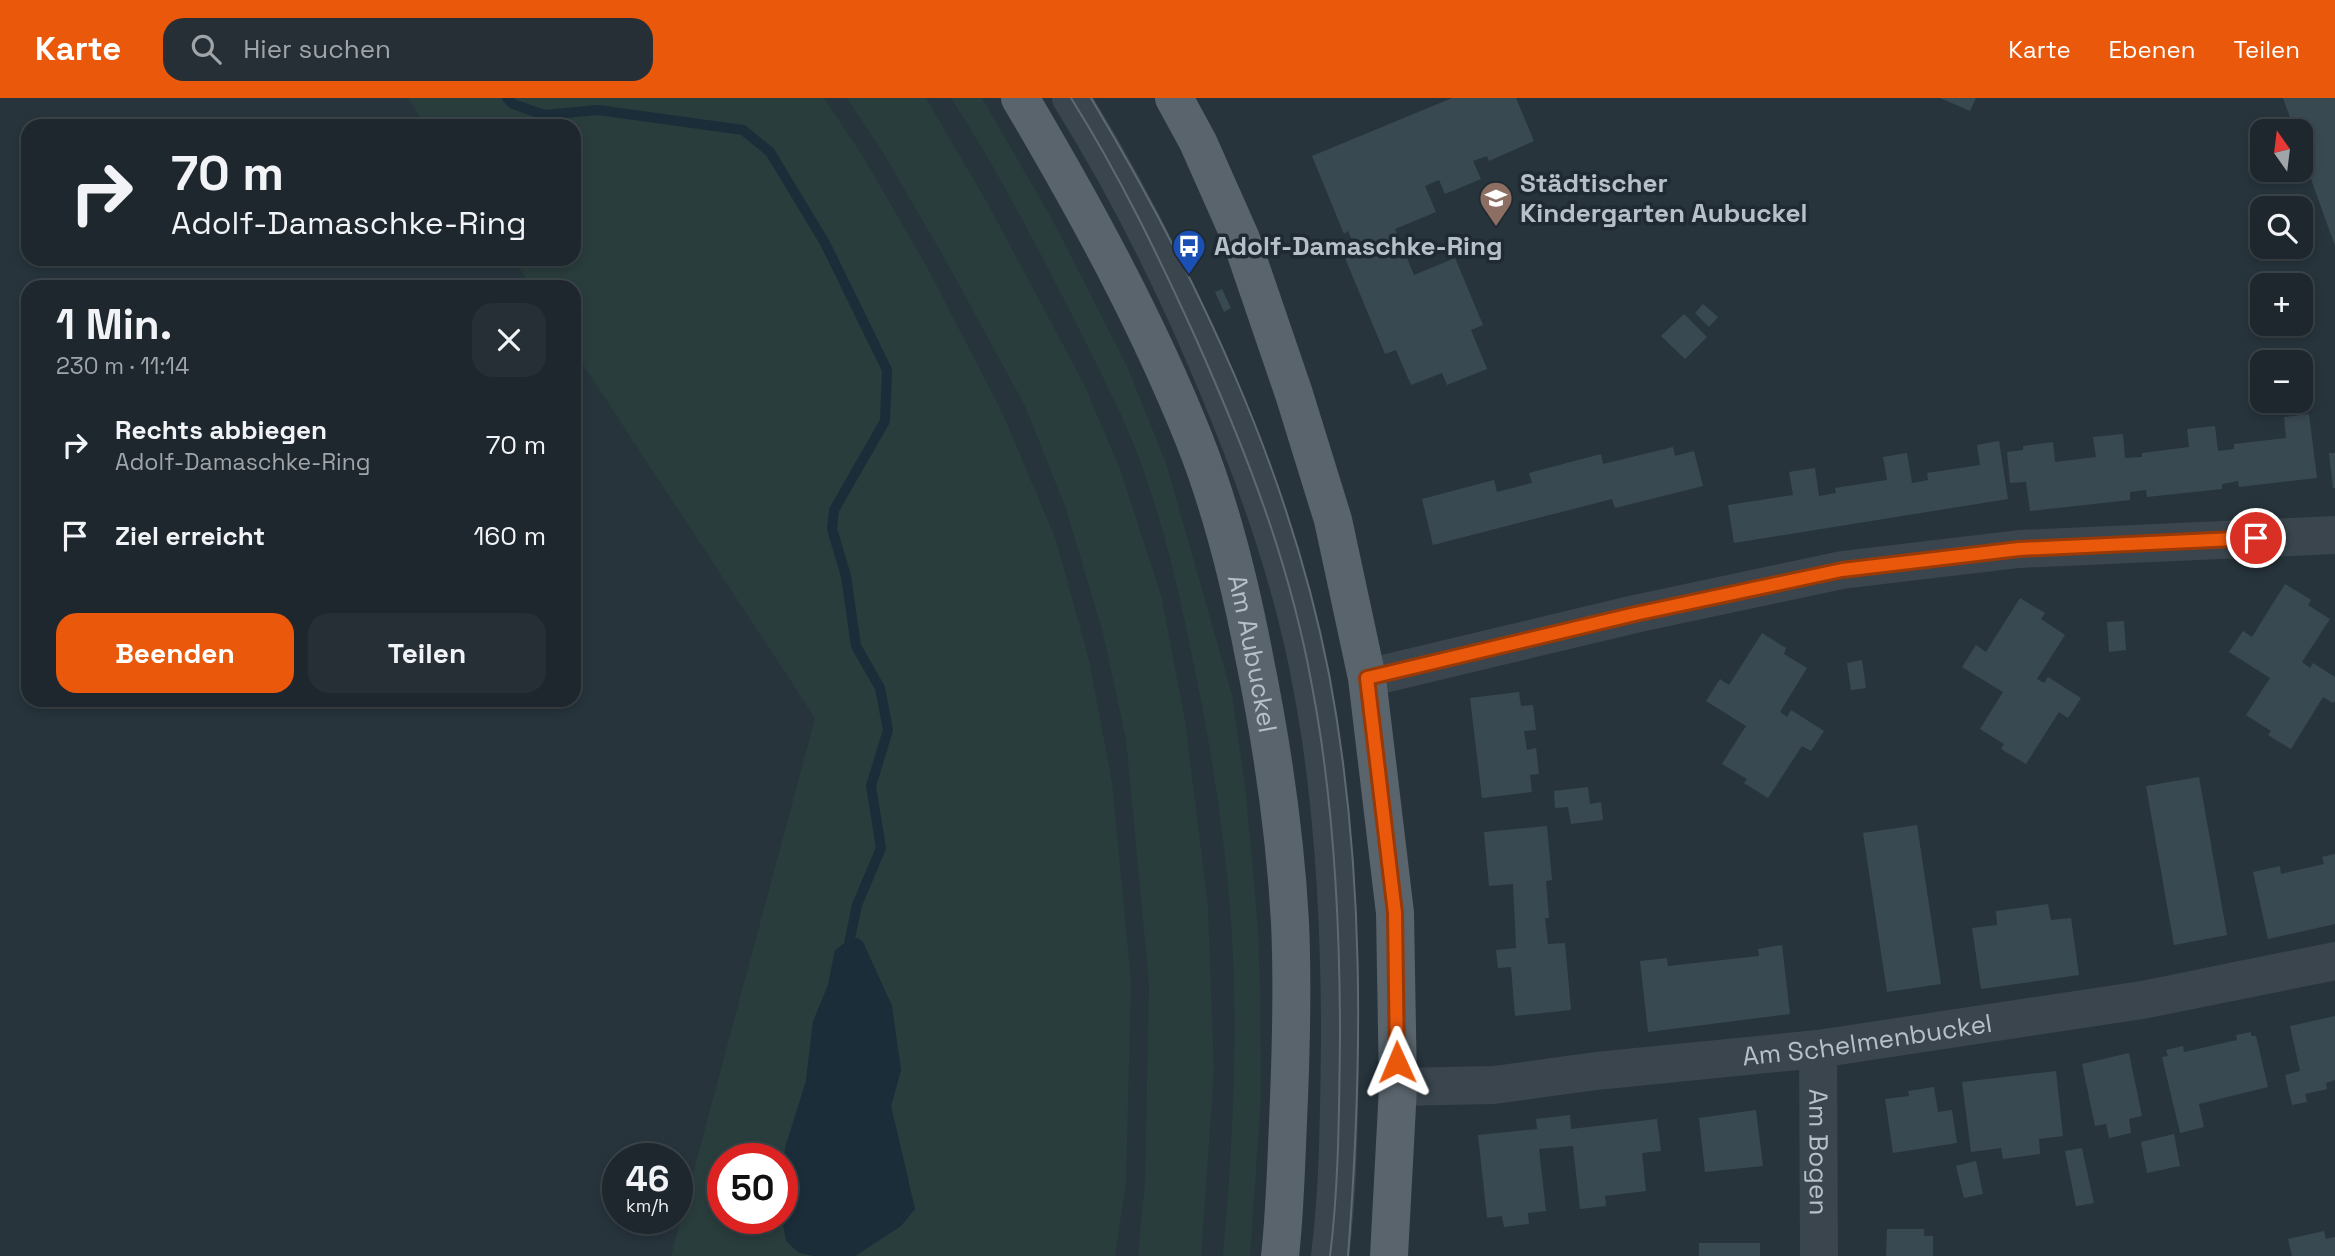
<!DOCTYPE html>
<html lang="de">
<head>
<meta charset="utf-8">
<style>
  :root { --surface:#1d272d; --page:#252f35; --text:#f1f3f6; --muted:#a0a5aa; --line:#3b4449; --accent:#ea580c }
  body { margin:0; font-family:"Space Grotesk",sans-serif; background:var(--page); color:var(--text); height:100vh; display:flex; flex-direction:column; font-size:26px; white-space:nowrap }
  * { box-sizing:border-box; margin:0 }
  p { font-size:23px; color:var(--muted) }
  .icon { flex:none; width:38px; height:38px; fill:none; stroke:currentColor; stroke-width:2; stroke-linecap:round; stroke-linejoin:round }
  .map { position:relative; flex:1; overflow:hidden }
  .panel { position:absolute; left:21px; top:182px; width:560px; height:427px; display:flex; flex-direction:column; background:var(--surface); border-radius:21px; box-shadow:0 4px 10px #0003,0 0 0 2px var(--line) }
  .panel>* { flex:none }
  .top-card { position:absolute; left:21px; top:21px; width:560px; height:147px; border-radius:21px; box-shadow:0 4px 10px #0003,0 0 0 2px var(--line); background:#1d272d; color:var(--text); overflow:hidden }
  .needle { width:46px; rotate:346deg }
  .controls { position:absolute; left:2250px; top:21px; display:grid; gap:14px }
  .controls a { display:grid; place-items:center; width:63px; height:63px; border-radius:14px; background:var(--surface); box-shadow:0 4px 10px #0003,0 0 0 2px var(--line); font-size:35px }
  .speed { position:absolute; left:602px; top:1045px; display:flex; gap:14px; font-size:35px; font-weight:700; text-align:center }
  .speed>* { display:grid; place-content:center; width:91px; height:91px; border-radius:50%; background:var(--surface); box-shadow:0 4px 10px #0003,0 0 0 2px var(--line); line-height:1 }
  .speed small { font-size:18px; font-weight:400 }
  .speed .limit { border:10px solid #d22; background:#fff; color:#111 }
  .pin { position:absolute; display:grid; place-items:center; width:60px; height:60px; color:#fff; margin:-30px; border:4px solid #fff; border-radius:50%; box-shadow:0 2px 7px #0007 }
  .me { position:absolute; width:77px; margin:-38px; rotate:359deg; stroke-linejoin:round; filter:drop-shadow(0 0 5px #0008) }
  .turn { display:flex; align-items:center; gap:24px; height:147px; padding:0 35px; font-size:32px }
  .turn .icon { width:91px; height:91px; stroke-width:2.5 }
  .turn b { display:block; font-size:49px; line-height:60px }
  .round { display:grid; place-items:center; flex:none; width:74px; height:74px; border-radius:21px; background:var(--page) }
  .summary { display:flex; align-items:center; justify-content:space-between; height:119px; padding:0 35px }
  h1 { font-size:42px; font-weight:800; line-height:52px }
  .button { display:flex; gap:14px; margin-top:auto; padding:14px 35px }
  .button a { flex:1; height:80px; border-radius:21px; background:var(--accent); color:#fff; font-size:28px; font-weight:800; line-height:80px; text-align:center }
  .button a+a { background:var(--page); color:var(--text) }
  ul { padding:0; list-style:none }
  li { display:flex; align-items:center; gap:21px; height:91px; padding:0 35px }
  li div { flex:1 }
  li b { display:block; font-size:26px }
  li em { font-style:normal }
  header { display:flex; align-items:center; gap:42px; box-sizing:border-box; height:98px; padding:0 35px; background:var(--accent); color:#fff }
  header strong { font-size:33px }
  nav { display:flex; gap:38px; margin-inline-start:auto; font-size:24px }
  .search { width:490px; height:63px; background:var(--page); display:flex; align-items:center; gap:18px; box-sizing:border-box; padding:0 24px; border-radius:21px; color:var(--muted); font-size:26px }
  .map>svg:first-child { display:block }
</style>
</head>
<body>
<header>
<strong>Karte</strong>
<div class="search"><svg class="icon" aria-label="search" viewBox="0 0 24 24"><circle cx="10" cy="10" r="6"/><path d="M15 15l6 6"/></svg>Hier suchen</div>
<nav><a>Karte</a><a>Ebenen</a><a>Teilen</a></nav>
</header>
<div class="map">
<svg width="2335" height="1158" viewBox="0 0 2335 1158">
  <rect width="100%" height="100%" fill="#27343c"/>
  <!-- green -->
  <path fill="#293d3c" d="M408,0H824L864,60L927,169L1003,316L1056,442L1089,562L1112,684L1131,883L1126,1085L1115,1158H855L901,1128L909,1084L891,1008L901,972L835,852L828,887L813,923L806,983L785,1050L782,1099V1060H723V1120H782C786,1145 788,1153 815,1158H671L815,620L574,253V189H532L513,161H574V28H426Z
    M847,0H926L988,106L1084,286L1120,371L1161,497L1185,622L1208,809L1214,973L1201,1158H1138L1145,1084L1149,885L1126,641L1103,535L1066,411L1025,308L945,161L881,51Z
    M951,0H982L1052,121L1127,268L1166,365L1232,597L1246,696L1258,831L1260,888L1261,1000L1250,1158H1223C1231,1069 1236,979 1234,890C1232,783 1215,667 1193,563C1180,499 1166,435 1144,374C1125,319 1096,266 1070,213C1033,141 996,69 951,0Z"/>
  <!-- water -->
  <path fill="#1b2d39" d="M858,840L863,844L892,908L901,972L891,1008L915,1111L901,1128L855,1158H815L799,1155L786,1143L782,1120L785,1050L806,983L813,924L828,887L835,852L850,841Z"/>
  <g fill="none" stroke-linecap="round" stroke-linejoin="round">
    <!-- stream -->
    <path stroke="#1b2d39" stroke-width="10" d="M507,0L513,6L544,17L598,12L743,32L770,54L825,145L887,272L885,323L834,412L832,431L846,478L856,548L880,590L888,632L871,688L881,750L857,807L847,855"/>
  </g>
  <!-- building -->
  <path fill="#394952" d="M1452,0H1516L1534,43L1489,63L1487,58L1473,63L1481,81L1445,96L1439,82L1425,88L1436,114L1395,131L1414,177L1455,160L1483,227L1471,232L1487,271L1447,287L1442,275L1411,287L1396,252L1385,256L1342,153L1355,148L1348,133L1344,136L1312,58Z
    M1940,0H1976L1970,13Z
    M2283,0H2335V148L2301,53V33H2295Z
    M1222,191L1231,210L1224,214L1215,194Z
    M1703,206L1718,219L1709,229L1695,215Z
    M1684,216L1707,239L1685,261L1661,238Z
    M2309,316L2317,380L2239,389L2238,383L2222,386V391L2147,399L2146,392L2130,394V402L2030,413L2026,384L2010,385L2007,354L2023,352V348L2053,344L2055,364L2096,359L2093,339L2123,336L2125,360L2142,359V355L2189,349L2187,331L2215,328L2218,353L2234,351V346L2286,340L2284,319Z
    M1999,343L2008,401L1734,445L1728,407L1793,397L1789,374L1815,370L1819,398L1836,395L1835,390L1887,382L1883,359L1907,355L1912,385L1928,382L1927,375L1980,367L1977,347Z
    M1673,349L1675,358L1694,353L1703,388L1615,410L1612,401L1433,447L1422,401L1494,382L1497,394L1532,385L1529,375L1601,356L1603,366Z
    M2329,355H2335V390H2333Z
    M2285,486L2311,502L2308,507L2330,521L2302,564L2310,570L2313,565L2335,579V603L2333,605L2323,599L2291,651L2268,637L2271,633L2246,617L2270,580L2229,554L2243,533L2252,539Z
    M2020,500L2045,515L2041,521L2065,537L2037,581L2044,585L2048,579L2081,600L2068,620L2059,614L2026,666L2001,651L2004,646L1980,631L2003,594L1962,569L1976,547L1986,554Z
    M2124,523L2126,552L2109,554L2107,524Z
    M1762,535L1786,550L1784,556L1807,570L1780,614L1787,619L1791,612L1824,633L1811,653L1802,648L1768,700L1744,685L1747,681L1722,666L1746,628L1706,603L1720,581L1729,587Z
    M1862,562L1866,590L1851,592L1847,565Z
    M1519,594L1521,608L1533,607L1536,632L1524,633L1527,652L1536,650L1539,676L1530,677L1532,694L1482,700L1470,600Z
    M2199,679L2227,837L2174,847L2146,688Z
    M1588,689L1590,706L1601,704L1603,722L1571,726L1568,709L1555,710L1554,693Z
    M1917,727L1941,886L1887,894L1863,735Z
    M1547,728L1552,782L1546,783L1549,820H1545L1548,846L1565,845L1571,912L1515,918L1511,869L1498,870L1496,852L1516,850L1513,786L1489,788L1484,734Z
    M2335,756V826L2268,841L2253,774L2280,768L2281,776L2302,771L2324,766L2322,759Z
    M2048,806L2051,822L2071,820L2079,877L1981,891L1972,830L1997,827L1996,813Z
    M1782,847L1790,916L1648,934L1640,863L1667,860L1668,868L1759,858L1758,851Z
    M2335,918V982L2326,985L2327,991L2305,996L2307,1004L2292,1007L2285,977L2300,973L2290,928Z
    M2251,934V938H2256L2268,989L2199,1006L2204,1029L2180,1035L2162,959L2168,958L2166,952L2183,948L2184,954L2237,942L2236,937Z
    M2129,955L2142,1018L2129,1021L2131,1035L2109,1040L2106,1026L2095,1028L2082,966Z
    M2056,973L2063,1038L2039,1041L2040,1056L2003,1061L2001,1050L1971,1054L1962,984Z
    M1934,989L1938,1014L1952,1012L1957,1045L1893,1055L1885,1001L1909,998L1908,993Z
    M1756,1012L1763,1068L1705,1074L1699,1020Z
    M1570,1017L1571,1031L1657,1021L1661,1053L1642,1055L1646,1093L1605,1098L1606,1108L1580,1111L1573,1048L1539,1051L1546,1113L1528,1115L1529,1126L1504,1129L1502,1118L1487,1120L1478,1037L1537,1031L1536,1021Z
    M2174,1036L2180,1068L2147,1075L2141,1044Z
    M2082,1050L2094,1105L2076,1108L2065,1053Z
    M1976,1063L1983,1096L1964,1100L1956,1068Z
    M1887,1131H1924V1138H1933V1158H1886Z
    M2324,1133L2326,1141L2335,1139V1158H2292L2288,1141Z
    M1699,1145H1760V1158H1699Z"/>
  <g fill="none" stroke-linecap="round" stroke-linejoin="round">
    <!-- minor -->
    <g stroke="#3a454d" stroke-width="38">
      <path d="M1071,0C1128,91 1176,188 1217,287C1258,385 1293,484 1312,588C1334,703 1340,822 1340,939C1339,1012 1339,1086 1330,1158"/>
      <path d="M1367,580L1635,516L1842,472L2019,451L2335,437"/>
      <path id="s1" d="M1818,951L1819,1158"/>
      <path id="s2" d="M1398,989L1494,987L1596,973L1818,951L2142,902L2335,863"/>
    </g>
    <!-- major -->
    <g stroke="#59646c" stroke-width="38">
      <path id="s3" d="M1020,0C1085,110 1147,223 1194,341C1222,411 1240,485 1254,558C1272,646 1285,734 1290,824C1293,890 1291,957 1288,1024C1286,1069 1285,1114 1280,1158"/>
      <path d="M1174,0L1198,44L1241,141L1294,296L1333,422L1367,580L1395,815L1398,989L1389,1158"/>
    </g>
    <!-- tram -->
    <path stroke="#5d6a73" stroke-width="2" d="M1071,0C1120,78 1159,159 1197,243C1247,356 1290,465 1312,588C1334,703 1340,822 1340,939C1339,1012 1339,1086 1330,1158
      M1091,0C1197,178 1289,371 1329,576C1365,767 1363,965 1348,1158"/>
  </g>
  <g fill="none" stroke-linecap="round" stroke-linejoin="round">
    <defs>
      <path id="route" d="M1397,964L1395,815L1367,580L1635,516L1842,472L2019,451L2256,440"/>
    </defs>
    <!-- route casing -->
    <use href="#route" stroke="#983908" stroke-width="18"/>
    <!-- route -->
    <use href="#route" stroke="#ea580c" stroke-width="12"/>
  </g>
  <!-- icons -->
  <defs>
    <symbol id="school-pin" viewBox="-11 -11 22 30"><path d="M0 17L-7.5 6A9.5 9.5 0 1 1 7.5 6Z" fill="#8d6e63" stroke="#1f2a32"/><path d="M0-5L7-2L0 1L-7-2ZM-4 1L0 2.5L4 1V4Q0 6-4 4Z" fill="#fff"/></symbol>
    <symbol id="bus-pin" viewBox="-11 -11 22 30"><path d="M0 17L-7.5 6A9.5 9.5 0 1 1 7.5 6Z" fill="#1a4fb4" stroke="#1f2a32"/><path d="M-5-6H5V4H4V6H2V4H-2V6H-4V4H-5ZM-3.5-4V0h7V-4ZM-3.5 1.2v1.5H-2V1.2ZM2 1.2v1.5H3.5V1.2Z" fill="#fff"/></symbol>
  </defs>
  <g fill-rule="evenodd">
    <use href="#school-pin" x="1477" y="81" width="38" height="52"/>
    <use href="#bus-pin" x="1170" y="129" width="38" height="52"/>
  </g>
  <g text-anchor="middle" stroke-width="7" stroke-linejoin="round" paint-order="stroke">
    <!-- poi labels -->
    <g font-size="26" font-weight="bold" fill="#b6c0c8" stroke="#1f2a32" text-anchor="start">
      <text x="1520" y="94">Städtischer<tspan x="1520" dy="30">Kindergarten Aubuckel</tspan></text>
      <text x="1214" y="157">Adolf-Damaschke-Ring</text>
    </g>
    <!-- street labels -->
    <g font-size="26" fill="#b6c0c8" stroke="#1f2a32">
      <text dy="9" stroke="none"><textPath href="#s3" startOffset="606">Am Aubuckel</textPath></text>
      <text dy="9" stroke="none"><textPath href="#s2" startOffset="472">Am Schelmenbuckel</textPath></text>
      <text dy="9" stroke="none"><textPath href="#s1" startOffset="103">Am Bogen</textPath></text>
    </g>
  </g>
</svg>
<div class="controls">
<a><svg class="needle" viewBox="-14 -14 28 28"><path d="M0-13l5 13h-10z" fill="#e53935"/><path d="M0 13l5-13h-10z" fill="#a0a5aa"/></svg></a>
<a><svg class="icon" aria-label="search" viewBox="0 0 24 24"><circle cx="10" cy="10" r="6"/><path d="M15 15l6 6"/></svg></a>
<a>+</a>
<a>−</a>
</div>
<div class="speed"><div>46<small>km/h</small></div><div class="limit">50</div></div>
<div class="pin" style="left:2256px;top:440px;background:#d93025"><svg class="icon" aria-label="arrive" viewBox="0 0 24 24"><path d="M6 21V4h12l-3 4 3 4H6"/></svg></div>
<svg class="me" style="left:1397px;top:964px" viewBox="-20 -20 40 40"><path d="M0-17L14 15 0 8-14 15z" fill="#ea580c" stroke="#fff" stroke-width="4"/></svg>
<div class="top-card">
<div class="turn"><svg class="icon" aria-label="right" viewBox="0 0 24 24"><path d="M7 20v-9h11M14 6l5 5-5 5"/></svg><div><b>70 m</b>Adolf-Damaschke-Ring</div></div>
</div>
<section class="panel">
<div class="summary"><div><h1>1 Min.</h1><p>230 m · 11:14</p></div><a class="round"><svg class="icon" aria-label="close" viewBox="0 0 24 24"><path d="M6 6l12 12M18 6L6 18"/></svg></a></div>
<ul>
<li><svg class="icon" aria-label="right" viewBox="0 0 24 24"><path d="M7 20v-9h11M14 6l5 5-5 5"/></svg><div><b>Rechts abbiegen</b><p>Adolf-Damaschke-Ring</p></div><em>70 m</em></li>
<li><svg class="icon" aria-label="arrive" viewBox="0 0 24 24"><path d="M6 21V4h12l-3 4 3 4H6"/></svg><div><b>Ziel erreicht</b></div><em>160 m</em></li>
</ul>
<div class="button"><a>Beenden</a><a>Teilen</a></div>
</section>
</div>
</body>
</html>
